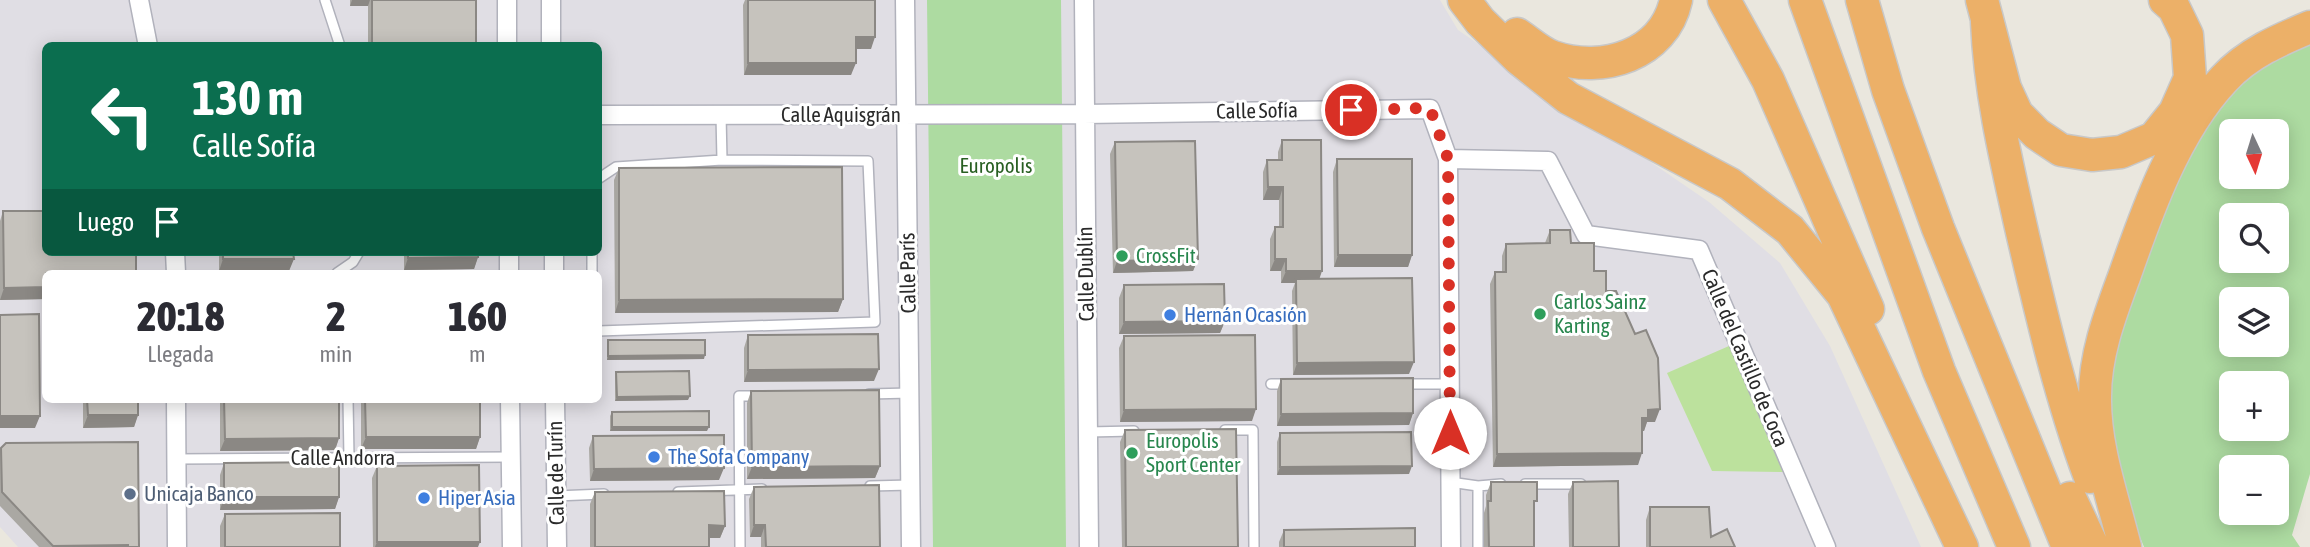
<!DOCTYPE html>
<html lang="es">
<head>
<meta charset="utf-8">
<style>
  :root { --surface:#fff; --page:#f2f2f3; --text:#2b2b33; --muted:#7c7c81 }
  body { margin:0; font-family:"Asap Condensed",sans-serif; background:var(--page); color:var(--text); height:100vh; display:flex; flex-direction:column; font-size:26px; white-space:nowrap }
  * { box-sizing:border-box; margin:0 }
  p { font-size:23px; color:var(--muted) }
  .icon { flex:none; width:38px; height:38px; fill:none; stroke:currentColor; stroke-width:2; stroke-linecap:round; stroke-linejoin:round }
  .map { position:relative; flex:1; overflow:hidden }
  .panel { position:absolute; left:42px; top:270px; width:560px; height:133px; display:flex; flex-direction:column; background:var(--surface); border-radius:10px; box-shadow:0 4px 18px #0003 }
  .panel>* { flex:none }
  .guide { position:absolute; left:42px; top:42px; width:560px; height:214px; border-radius:10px; box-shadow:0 4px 18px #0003; background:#0b6e4f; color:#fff; overflow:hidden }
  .needle { width:46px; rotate:176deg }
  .fabs { position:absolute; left:2219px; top:119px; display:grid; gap:14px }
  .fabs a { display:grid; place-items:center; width:70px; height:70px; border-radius:10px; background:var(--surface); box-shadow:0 4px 18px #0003; font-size:35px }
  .pin { position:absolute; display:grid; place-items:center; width:60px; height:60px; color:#fff; margin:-30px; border:4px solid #fff; border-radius:50%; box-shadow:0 2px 7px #0007 }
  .me { position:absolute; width:77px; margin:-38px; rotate:0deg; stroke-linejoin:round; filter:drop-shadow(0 0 5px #0008) }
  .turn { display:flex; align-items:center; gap:24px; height:147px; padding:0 35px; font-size:32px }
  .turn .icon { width:91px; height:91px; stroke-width:2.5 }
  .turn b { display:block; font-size:49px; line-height:60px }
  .then { display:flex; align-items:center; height:66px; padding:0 35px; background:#0003; gap:14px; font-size:26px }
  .eta { display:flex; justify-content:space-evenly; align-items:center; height:119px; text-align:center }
  .eta b { font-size:42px; font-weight:800; line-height:49px }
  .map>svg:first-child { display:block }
</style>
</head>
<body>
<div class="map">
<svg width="2310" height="547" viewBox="0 0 2310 547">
  <rect width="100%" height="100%" fill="#eae7de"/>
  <!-- industrial -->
  <path fill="#e0dee4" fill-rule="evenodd" d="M0,0H1440L1458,30L1709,202L1780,263L1830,346L1921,547H18L0,527ZM46,46H598V252H46ZM46,273H598V399H46Z"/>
  <!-- green -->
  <path fill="#addba1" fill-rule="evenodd" d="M927,0H1061L1066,547H933Z
    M2310,27V474L2292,535L2300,547H2144L2120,487L2098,372L2192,123ZM2231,131H2277V177H2231ZM2231,215H2277V261H2231ZM2231,299H2277V345H2231ZM2231,383H2277V429H2231ZM2231,467H2277V513H2231Z"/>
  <!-- pitch -->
  <path fill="#bce19d" d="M1729,346L1786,472L1712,471L1667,373Z"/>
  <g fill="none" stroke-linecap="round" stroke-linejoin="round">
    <defs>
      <path id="lane" d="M325,0L340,46
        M721,115L722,160
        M598,179L616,167L722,160L868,161L875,322L598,331
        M592,252V273
        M337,273L353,262L359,252
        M1271,384H1290
        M1402,384H1449
        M869,394L910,393
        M348,399L349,458
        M1225,430H1253L1254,547
        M1088,432L1134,431
        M176,459L511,457
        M1450,482L1478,486L1501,484
        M1525,484H1581
        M870,486L911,485
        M1478,486V547
        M678,492L762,489
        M556,496L604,494
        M740,547L739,396H761"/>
      <path id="street" d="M139,0L148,46
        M507,0V46
        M551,0V46
        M905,0L911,547
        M1084,0L1089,547
        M598,115L1084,114L1430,109L1448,159L1451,547
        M1448,159L1548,161L1586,235L1699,250L1826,547
        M175,252L176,273
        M509,252V273
        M554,252V273
        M176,399L177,547
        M510,399L512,547
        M555,399L557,547"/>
      <path id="highway" d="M1464,0L1480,21L1519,59L1568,98L1730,184L1790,230L1843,295L1962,547
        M1724,0L1768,80L1868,309
        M1805,0L1939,371L2014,547
        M1862,0L1888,90L1938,228L2068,547
        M1982,0L2005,88L2017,114L2037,134L2061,150L2092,155L2121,152L2154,138L2175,112L2190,78L2187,35L2174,8L2165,0
        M1987,22C1990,95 2007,165 2023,236C2042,317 2061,399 2090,477
        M1517,34C1528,41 1541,53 1553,57C1603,74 1664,55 1676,0
        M2070,498L2093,547
        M2125,547C2113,498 2094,447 2095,396C2095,354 2110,315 2124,277C2147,211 2175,131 2224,79C2248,53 2279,40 2310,27"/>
    </defs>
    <!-- lane casing -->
    <use href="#lane" stroke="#b1b2bc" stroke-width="12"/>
    <!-- street casing -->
    <use href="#street" stroke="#b1b2bc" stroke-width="21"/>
    <!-- highway casing -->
    <use href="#highway" stroke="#c8c8c8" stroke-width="35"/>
    <!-- lane -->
    <use href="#lane" stroke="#fff" stroke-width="9"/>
    <!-- street -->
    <use href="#street" stroke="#fff" stroke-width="18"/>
    <!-- highway -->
    <use href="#highway" stroke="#ecb068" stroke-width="32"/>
  </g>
  <!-- wall -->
  <path fill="#aaa8a3" d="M350,0H476V46H368V6H350Z
    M745,0H875L871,49H856L851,75H744L743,5Z
    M1282,140L1319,279L1409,374L1293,375L1292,291L1295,283H1281V271H1270V239L1275,227H1279V200H1263V172L1267,160H1278V152Z
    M1115,142L1198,259L1193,271L1113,273L1110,154Z
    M1337,159L1412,255L1408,267H1334L1333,172Z
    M619,168L843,299L838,312L615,313L614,180Z
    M3,211L46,299L0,300V221Z
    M1550,230L1571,243L1594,271L1606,291L1655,422H1647L1644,431H1642L1638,465L1493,467L1490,284L1495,272H1502V256L1506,244L1545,243Z
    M219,252H293L289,271H219Z
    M404,252H478V257L474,269L404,270Z
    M1124,285L1225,321L1220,333L1119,334V298Z
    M748,335L874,381L744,382V348Z
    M1124,336L1252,421L1120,422L1119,348Z
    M608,340L704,359L607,360V345Z
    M616,372L688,400L615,401V376Z
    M1281,379L1413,413L1409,425L1277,426V391Z
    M751,391L880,466L875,478L747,479V403Z
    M83,399H138V415L134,427L83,428Z
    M220,399H339V438L335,450L220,451Z
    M361,399H480V437L476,449H361Z
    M612,412L707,431H610V416Z
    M1125,430L1238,547H1122L1120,442Z
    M1280,433L1409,474L1277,475V442Z
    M593,436L719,480L590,481L589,448Z
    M1,448L139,547H39L0,506V452Z
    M224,463L339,497L335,509L220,510V475Z
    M377,466L478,547H373L372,478Z
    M1491,482L1534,509V547H1484V513L1486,506V495Z
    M1573,482L1619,547H1569L1568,494Z
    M754,487L880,547H761V537H750L749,499Z
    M595,492L725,526L720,538H709V547H590V504Z
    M1650,507L1711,537L1735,547H1646V520Z
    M225,514L340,547H220V526Z
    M1284,530L1415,547H1279V542Z"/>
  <!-- shaded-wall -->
  <path fill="#8b8884" d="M352,0H370L368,6H350Z
    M856,37H875L871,49H851Z
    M748,63H856L851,75H744Z
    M1268,187H1283L1279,200H1263Z
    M1338,255H1412L1408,267H1334Z
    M478,257L474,269L404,270L408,258Z
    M223,259H294L289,271H219Z
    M1198,259L1193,271L1113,273L1117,261Z
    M1275,259H1286L1281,271H1270Z
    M1286,271H1322L1318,283L1296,279L1295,283H1281Z
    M46,287V299L0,300L4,288Z
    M843,299L838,312L615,313L619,300Z
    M1225,321L1220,333L1119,334L1124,322Z
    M705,355L704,359L607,360L608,356Z
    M1414,362L1409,374L1293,375L1297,363Z
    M879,369L874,381L744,382L748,370Z
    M690,396L688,400L615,401L617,397Z
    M1256,409L1252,421L1120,422L1124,410Z
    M1660,409L1655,422H1647L1644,431H1637L1642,418L1648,410Z
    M1413,413L1409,425L1277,426L1281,414Z
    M88,415H138L134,427L83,428Z
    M0,416H40L35,428H0Z
    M612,427H709L707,431H610Z
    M366,437H480L476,449H361Z
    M339,438L335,450L220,451L225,439Z
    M1642,453L1638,465L1493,467L1497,454Z
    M880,466L875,478L747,479L752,467Z
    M1412,466L1409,474L1277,475L1280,467Z
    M724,468L719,480L590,481L594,469Z
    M224,497H339L335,509L220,510Z
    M709,525L725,526L720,538H705Z
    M754,525H765L761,537H750Z
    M377,542H480L478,547H375Z
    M128,545L127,547H53V546Z"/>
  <!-- building -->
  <path fill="#c6c3bd" stroke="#8b8884" stroke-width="2" d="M372,0H476V46H372Z
    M748,0H875V37H856V63H748Z
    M1282,140H1321L1322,271H1286V259H1275V227H1283V187H1268L1267,160H1282Z
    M1195,141L1198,259L1117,261L1115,142Z
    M1337,159H1412V255H1338Z
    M842,167L843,299L619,300V168Z
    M3,211H46V252H136V273H46V287L4,288Z
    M1550,230H1570L1571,243H1594V271H1606V291H1616L1635,334L1646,330L1658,358L1660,409L1648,410V418H1642V453L1497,454L1495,272H1506V244L1550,243Z
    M223,252H293L294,259H223Z
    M408,252H478V257L408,258Z
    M1412,278L1414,362L1297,363L1296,279Z
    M1224,284L1225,321L1124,322V285Z
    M39,314L40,416H0V315Z
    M878,334L879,369L748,370V335Z
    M1255,335L1256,409L1124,410V336Z
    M608,340H705V355L608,356Z
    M689,371L690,396L617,397L616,372Z
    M1413,378V413L1281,414V379Z
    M879,390L880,466L752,467L751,391Z
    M87,399H138V415H88Z
    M224,399H339V438L225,439Z
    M365,399H480V437H366Z
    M709,411V427H612V412Z
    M1236,429L1238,547H1126L1125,430Z
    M1411,432L1412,466L1280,467V433Z
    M724,435V468L594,469L593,436Z
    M138,442L139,547H128V545L53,546L2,492L1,448L6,443Z
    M339,462V497H224V463Z
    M479,465L480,542H377V466Z
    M1618,481L1619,547H1573V482Z
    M1491,482H1537V501H1534V547H1489L1488,501H1491Z
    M879,485L880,547H766L765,525H754V487Z
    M724,491L725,526L709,525V547H595V492Z
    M1650,507H1709L1711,537L1727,529L1735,547H1650Z
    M340,513V547H225V514Z
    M1415,528V547H1284V530Z"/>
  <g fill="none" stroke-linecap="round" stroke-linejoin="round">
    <!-- route -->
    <path stroke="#d93025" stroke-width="12" stroke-dasharray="0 21.6" d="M1351,110L1430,108L1448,159L1450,433"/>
  </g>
  <!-- markers -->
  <g fill="#2e9e5b" stroke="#fff" stroke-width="2.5">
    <circle cx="1122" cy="256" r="7"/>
    <circle cx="1540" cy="314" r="7"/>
    <circle cx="1132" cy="453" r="7"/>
  </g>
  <g fill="#3f7fe0" stroke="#fff" stroke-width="2.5">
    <circle cx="1170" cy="315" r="7"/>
    <circle cx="654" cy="457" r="7"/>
    <circle cx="424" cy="498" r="7"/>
  </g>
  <circle fill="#5c6f8a" stroke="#fff" stroke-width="2.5" cx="130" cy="494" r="7"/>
  <g text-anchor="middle" stroke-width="6" stroke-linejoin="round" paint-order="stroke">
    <!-- street labels -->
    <g font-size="21" fill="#2a2a2a" stroke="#fff">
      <text transform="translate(1257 111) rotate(-1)" y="7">Calle Sofía</text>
      <text x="841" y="122">Calle Aquisgrán</text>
      <text transform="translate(908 273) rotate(-91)" y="7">Calle París</text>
      <text transform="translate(1086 274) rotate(-91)" y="7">Calle Dublín</text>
      <text transform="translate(1745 358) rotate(67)" y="7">Calle del Castillo de Coca</text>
      <text x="343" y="465">Calle Andorra</text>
      <text transform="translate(556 473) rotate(-91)" y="7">Calle de Turín</text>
    </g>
    <!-- park labels -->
    <g font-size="21" fill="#285f22" stroke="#fff">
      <text x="996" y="173">Europolis</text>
    </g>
    <!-- leisure labels -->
    <g font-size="21" fill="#27864d" stroke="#fff" text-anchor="start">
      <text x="1136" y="263">CrossFit</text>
      <text x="1554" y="309">Carlos Sainz<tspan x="1554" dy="24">Karting</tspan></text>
      <text x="1146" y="448">Europolis<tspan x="1146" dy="24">Sport Center</tspan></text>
    </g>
    <!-- shop labels -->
    <g font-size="21" fill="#366cbe" stroke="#fff" text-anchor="start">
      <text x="1184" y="322">Hernán Ocasión</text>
      <text x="668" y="464">The Sofa Company</text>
      <text x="438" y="505">Hiper Asia</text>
    </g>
    <!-- service labels -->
    <g font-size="21" fill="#4e5e75" stroke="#fff" text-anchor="start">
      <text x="144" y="501">Unicaja Banco</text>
    </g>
  </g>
</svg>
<div class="fabs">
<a><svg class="needle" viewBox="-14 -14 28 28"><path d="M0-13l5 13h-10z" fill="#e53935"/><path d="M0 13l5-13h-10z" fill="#7c7c81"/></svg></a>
<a><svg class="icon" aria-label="search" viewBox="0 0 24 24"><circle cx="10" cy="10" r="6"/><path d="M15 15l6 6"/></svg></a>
<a><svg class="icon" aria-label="layers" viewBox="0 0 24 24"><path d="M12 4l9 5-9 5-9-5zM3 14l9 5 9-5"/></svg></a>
<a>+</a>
<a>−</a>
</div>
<div class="pin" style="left:1351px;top:110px;background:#d93025"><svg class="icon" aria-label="arrive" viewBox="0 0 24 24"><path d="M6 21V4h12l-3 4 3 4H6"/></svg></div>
<svg class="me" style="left:1450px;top:433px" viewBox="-20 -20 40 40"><circle r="19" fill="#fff"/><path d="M0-13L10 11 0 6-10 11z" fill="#d93025"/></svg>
<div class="guide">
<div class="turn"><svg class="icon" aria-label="left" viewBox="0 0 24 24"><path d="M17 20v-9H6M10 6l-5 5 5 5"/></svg><div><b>130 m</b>Calle Sofía</div></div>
<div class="then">Luego<svg class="icon" aria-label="arrive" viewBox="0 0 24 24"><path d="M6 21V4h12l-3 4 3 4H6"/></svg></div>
</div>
<section class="panel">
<div class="eta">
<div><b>20:18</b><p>Llegada</p></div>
<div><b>2</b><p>min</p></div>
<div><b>160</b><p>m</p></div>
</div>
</section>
</div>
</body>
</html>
